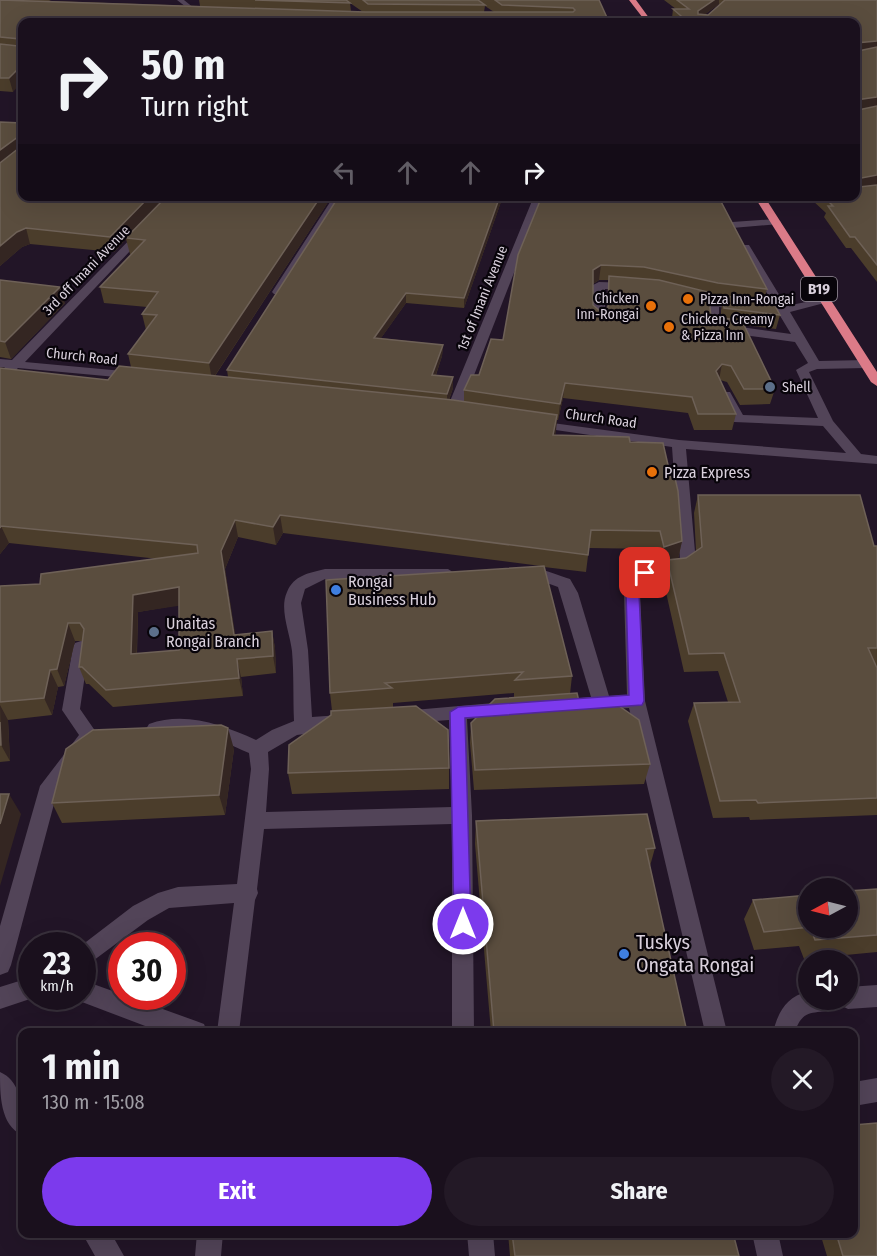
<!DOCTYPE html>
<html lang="en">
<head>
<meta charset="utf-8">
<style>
  :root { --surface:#1a101d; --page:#231926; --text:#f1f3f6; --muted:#9f9da4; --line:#38303b; --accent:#7c3aed }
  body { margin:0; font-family:"Fira Sans Condensed",sans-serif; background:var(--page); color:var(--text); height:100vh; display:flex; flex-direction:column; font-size:22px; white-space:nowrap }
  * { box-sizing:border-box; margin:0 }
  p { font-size:20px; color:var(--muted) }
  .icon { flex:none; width:33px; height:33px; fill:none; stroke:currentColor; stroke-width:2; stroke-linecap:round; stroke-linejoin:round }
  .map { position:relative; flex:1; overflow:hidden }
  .side { position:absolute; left:18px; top:1028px; width:840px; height:210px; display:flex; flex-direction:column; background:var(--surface); border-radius:12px; box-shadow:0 6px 24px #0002,0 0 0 2px var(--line) }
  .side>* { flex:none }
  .guide { position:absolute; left:18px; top:18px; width:842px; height:183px; border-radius:12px; box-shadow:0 6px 24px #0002,0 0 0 2px var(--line); background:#1a101d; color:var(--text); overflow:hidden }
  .needle { width:39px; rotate:263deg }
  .controls { position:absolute; left:798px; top:878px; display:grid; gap:12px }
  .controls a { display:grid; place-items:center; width:60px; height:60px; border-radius:50%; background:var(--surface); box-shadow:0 6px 24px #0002,0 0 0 2px var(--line); font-size:30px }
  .speed { position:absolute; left:18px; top:932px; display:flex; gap:12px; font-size:30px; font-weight:700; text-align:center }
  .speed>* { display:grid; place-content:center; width:78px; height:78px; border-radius:50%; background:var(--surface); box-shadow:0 6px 24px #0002,0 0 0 2px var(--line); line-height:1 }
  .speed small { font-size:15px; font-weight:400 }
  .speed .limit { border:9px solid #d22; background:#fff; color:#111 }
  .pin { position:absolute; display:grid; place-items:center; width:51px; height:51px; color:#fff; margin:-26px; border-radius:12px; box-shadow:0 3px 9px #0006 }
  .me { position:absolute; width:66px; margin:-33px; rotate:0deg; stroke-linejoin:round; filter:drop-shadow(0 0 4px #0008) }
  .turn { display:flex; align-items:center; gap:21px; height:126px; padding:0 24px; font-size:27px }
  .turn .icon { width:78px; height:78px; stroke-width:2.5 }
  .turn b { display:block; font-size:42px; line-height:51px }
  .lanes { display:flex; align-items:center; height:57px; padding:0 24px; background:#0003; justify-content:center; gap:30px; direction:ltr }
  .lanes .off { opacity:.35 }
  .round { display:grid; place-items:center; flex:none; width:63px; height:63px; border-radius:32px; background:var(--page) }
  .head { display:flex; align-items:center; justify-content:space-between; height:102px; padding:0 24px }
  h1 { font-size:36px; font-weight:700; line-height:45px }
  .button { display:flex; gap:12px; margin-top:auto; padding:12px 24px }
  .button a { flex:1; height:69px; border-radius:36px; background:var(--accent); color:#fff; font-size:24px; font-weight:700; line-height:69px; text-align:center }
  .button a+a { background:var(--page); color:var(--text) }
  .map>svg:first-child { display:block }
</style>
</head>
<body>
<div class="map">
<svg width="877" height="1256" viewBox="0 0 877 1256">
  <rect width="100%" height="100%" fill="#221527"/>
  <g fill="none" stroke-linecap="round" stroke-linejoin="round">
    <!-- service -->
    <path fill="#524458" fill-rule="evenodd" d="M877,985V1007L848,1009L840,1005C823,1019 804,1002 795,1032H773C779,1010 786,998 808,991V999H848V987Z
      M877,1078V1102L854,1106V1082Z"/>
    <!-- minor -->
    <path fill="#524458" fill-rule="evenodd" d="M177,0H184L200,13L195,14Z
      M334,196H344L282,294H274L272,292Z
      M534,196H544L460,411L453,415L448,414L446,411Z
      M779,196H822L762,204L757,201Z
      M776,219L781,222L780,224L732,228L727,225L732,222Z
      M139,230L148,232L25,362L134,372L138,373V379L18,368L0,384V373L5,367H0V359L12,360Z
      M741,245H749L786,306L826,298L832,301L790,312L819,361L866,360L872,364L866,368L817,369L809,372L833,421L861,454L877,456V464L686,449L696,563L680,574L650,578L640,593L645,701L727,1032H705L629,708L557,713L551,711L548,706L551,701L591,697L558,587L536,579L519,578L517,574C528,560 556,575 570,579L578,593L609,696L627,695L624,593L639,569L671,565L680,560L672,447L535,427L530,426V420L679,440L846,453L823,426L734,422L719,395L720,392H730L743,415L818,418L796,370L808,363L795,342L713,331L707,327V303C716,297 740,301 749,307L743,310L719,307V324L791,334L779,314L765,310L775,307L740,247Z
      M599,282L630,283L636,286L630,289H605V320L599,324L593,320V285Z
      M325,569H448L456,574L448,579H325L305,589L301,603L308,650L312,717L340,715L346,717L349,722L346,727L340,729L297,735L268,752L269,769L266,812L452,807L449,720L408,723L402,721L399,716L402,711L505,702L511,704L514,709L511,714L467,719L472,815L474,1032H452V824L264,829L257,889L258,893L255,900L239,1032H217L234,903L169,908L148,920L82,969V945L133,906L158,893L178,887L237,884L251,769L249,753C230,745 212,735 191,733C177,732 162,739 149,734L146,729L149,724C186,711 222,725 256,740L272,730L294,721C293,698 294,675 292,651C290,633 279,609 287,592C294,575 309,573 325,569Z
      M81,641L87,643L89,647L80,709L98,735L58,789L11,965L8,972L0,975V926L40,786L79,735L62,710L73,647L75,643Z
      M32,977V996H39L0,1009V987Z
      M82,980L196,1021L204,1024L207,1032H161L74,999L73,996H82Z
      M0,1072C23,1082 24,1114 22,1135C0,1125 0,1094 0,1072Z
      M82,1233H111L124,1256H95Z
      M197,1233H223L221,1256H195Z
      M467,1233H493L495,1256H469Z
      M752,1233H778L783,1256H757Z"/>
    <!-- trunk -->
    <path fill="#dc7b88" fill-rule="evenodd" d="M629,0H636L652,22H646Z
      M754,196H764L877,372V386L871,382Z"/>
  </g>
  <!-- wall -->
  <path fill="#4b3d2b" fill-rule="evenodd" d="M0,0H51L49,1L200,6L199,0H599L609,22H22L13,92L0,91ZM350,3L363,12L351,11ZM485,6L494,12H484Z
    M664,0H877V282L851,248H846L824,217L826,213L812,200L813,196H855V22H676L672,18L673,9H676ZM719,4L720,5L708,15H704Z
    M0,122L22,196H332L215,376L228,377L227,370L339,196H503L464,308L406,303L381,338L443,345L442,356L436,375L453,388L449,400L464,402V390L479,375L503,340L542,196L767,289L764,300L780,315L776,329L744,325L775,389L770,404L740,405L727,382L720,380L736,414L732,430H694L688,413L563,398L558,420H557L555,435L630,442L682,541L678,559L686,558L696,551L694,513L698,495L874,546H877V666H876L877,668V815L750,820L749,817L713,818L688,721L694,703L728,702L718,671L684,672L663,579L666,562L660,564L656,549L589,548L586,572L544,567L572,676L570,694L580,706L650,764L644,784L474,790L470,743L471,723L514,698V693L393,703V707L449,768V789L292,794L288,773L331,715L332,711L330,693L541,566L283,533L276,545L238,537L225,569L235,635L272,631L275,648L276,673L241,677L243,696L113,707L89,684H86L79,667L83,641H75L64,686L58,687L52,715L8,720L10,761L0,762V586L40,584L159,559L9,543L0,554V368L108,380L131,367L128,354L146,330L142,314L147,307L104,303L100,287L132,254H130L126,239L114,252L30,244L22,247L0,266ZM599,280H609L607,307L600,311L593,305V284ZM709,297L724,299L721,310V318L711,316ZM179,605V650L137,654L138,612Z
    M0,280L65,303L11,359L0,357Z
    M234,749L225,815L62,823L52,803Z
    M476,821L655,848L650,866L687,1032H491L475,844Z
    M877,889V952L804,959L799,946L754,950L744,919L753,900Z
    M508,1233H733L739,1256H510Z
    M820,1233H854L877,1256H827Z"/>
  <!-- shaded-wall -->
  <path fill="#342622" d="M714,0H719V4L697,20L698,11Z
    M877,41V50L855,52L856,43Z
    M22,65V82L13,92L9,78Z
    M877,97V107L855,110L856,100Z
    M18,137L22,152L0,168V150Z
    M877,175V186L855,190L856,179Z
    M150,196H167L114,252L110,237Z
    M321,196H332L212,380L209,363Z
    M500,196H503L464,308V298Z
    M26,228L30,244L22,247L0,266V246L17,232Z
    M601,265L599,280L591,285L593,270Z
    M60,287L65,303L11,359L5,342Z
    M406,293V303L374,348V338Z
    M443,345L442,356L432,386V375Z
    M722,364L719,380L716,371Z
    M453,377V388L447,405V394Z
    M565,383L563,398L558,420L560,404Z
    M557,415L556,432L551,452L553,435Z
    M280,515L283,533L276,545L273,527Z
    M235,520L238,537L225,569L238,652L234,635L221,551Z
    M1,526L9,543L0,554V528Z
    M682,541L678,559L660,564L664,547Z
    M179,587L184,605L138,612L136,671L131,654L133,595Z
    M68,623L75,641L64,686L57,669Z
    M272,631L275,648L276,673L273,656Z
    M237,659L241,677L243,696L239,678Z
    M50,670L58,687L52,715L44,698Z
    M0,705L8,720L10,761L1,745Z
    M228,728L234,749L225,815L219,795Z
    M9,794L21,814L0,886V824Z"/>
  <!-- building -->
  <path fill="#5a4d3e" stroke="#6e6157" stroke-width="1.5" fill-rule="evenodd" d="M0,0L365,12H573L575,10L573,8L502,5L495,0H599L609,22H22V65L9,78H0V44L18,46L20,39L0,37Z
    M255,0H346L350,3Z
    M363,0H478L485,5L368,4Z
    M677,0H714L698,11V14L708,15L725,0H877V41L856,43L858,51L877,47V97L856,100L858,110L877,106V175L856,179L859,187L877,185V265L855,237H850L828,206H833L823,196H855V22H688L673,9H689Z
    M0,122L22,123V196H150L110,237L26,228L17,232L0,246V163L19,148L18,137L0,150Z
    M167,196H321L209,363L128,354L157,315L142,314L158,292L100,287L145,240L126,238Z
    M339,196H500L464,298L406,293L374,338L443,345L432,375L453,377L447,394L227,370Z
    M542,196H718L767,289L718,283L644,267L601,265L593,270V305L600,311L608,307L609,276L659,280L708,292L711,316L742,321L775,389H744L731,366L722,364L716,371L736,414H698L692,397L565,383L560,404L464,390L471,375H479L491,339L503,340L518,255Z
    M0,280L60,287L5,342L0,341Z
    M724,296L773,302L780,315L724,308Z
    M119,366L453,400L557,415L553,435L629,437L630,442L663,443L671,478H675L678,491L682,541L664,547L660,531L591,530L588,555L280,515L273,527L235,520L221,551L234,635L272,631L273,656L237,659L239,678L106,690L82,667H79L84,629L80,623H68L57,669L50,670L44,698L0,702V586L40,584L41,574L198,553L197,545L1,526L0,528V368L108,380ZM179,587V650L131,654L133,595Z
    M698,495H860L874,546H877V648H868L877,668V798L758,803L756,800L720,801L694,703L740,702L724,653L689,654L667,560L686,558L702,547Z
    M544,566L572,676L515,680L523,672L385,683L392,688L330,693L326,580Z
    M577,693L580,706H619L639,720L650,764L475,770L471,723L495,699Z
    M416,706L448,730L449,768L288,773L289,745L331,715V711Z
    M0,722L1,745H0Z
    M221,725L228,728L219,795L52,803L66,749L93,730Z
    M0,794H9L0,824Z
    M647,814L655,848L646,849L687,1032H494L476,821Z
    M877,889V935L815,940L810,927L764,932L753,900L808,895V927H848V891Z
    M877,1123V1256H843L836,1233H854V1125Z
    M512,1233H733L739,1256H515Z"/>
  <!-- route -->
  <path fill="#7c3aed" stroke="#51269a" stroke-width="1.5" d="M645,568L652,573L639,593L644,701L642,705L465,718L471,924L469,929L463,932L457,929L454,924L450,712L458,707L629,695L626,593L641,569Z"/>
  <!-- markers -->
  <g fill="#e8710a" stroke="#08040a" stroke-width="2">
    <circle cx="688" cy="299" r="6"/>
    <circle cx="651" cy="306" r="6"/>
    <circle cx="669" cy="327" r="6"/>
    <circle cx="652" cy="472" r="6"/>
  </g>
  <g fill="#5c6f8a" stroke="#08040a" stroke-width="2">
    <circle cx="770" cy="387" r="6"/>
    <circle cx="154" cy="632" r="6"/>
  </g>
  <g fill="#3f7fe0" stroke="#08040a" stroke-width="2">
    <circle cx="336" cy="590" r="6"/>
    <circle cx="624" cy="954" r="6"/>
  </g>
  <g text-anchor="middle" stroke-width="4.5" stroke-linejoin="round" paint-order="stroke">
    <!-- far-street labels -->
    <g font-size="14" fill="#d9d0dc" stroke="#08040a">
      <text transform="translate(86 270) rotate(-46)" y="5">3rd off Imani Avenue</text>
      <text transform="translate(482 298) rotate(-68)" y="5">1st of Imani Avenue</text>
      <text transform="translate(82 356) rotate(6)" y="5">Church Road</text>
      <text transform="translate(601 418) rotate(8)" y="5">Church Road</text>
    </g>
    <!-- far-poi labels -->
    <g font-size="14" fill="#d9d0dc" stroke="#08040a" text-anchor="start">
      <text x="639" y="303" text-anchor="end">Chicken<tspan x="639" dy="16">Inn-Rongai</tspan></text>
      <text x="700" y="304">Pizza Inn-Rongai</text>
      <text x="681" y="324">Chicken, Creamy<tspan x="681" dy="16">&amp; Pizza Inn</tspan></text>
      <text x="782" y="392">Shell</text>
    </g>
    <!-- shield labels -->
    <rect fill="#08040a" stroke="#9a939d" stroke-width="1.5" x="801" y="277" width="36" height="24" rx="4.5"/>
    <g font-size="15" font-weight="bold" fill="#d9d0dc">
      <text x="819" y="294">B19</text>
    </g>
    <!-- poi labels -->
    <g font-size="16" fill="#d9d0dc" stroke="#08040a" text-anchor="start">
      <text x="664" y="478">Pizza Express</text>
      <text x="348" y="587">Rongai<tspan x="348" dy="18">Business Hub</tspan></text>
      <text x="166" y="629">Unaitas<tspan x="166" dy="18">Rongai Branch</tspan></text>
    </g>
    <!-- near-poi labels -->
    <g font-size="20" fill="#d9d0dc" stroke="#08040a" text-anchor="start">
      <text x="636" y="949">Tuskys<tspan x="636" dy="23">Ongata Rongai</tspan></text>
    </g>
  </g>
</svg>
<div class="controls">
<a><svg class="needle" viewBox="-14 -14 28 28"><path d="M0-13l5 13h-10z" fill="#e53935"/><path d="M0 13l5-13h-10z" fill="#9f9da4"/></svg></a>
<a><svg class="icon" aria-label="sound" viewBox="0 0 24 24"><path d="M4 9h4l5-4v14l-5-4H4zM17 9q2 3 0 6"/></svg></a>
</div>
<div class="speed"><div>23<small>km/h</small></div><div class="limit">30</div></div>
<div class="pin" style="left:645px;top:573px;background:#d93025"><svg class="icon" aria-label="arrive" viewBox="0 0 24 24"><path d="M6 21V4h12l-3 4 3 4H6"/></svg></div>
<svg class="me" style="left:463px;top:924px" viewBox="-20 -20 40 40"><circle r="17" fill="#7c3aed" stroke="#fff" stroke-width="3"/><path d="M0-11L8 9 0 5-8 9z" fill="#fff"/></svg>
<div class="guide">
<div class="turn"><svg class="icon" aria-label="right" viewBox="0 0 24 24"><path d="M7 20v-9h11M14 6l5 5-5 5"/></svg><div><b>50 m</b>Turn right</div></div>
<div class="lanes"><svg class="icon off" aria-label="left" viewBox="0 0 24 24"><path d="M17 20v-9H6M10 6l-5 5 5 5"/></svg><svg class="icon off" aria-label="ahead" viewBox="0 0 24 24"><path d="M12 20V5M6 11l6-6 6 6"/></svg><svg class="icon off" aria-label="ahead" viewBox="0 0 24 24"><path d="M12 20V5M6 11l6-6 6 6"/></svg><svg class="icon" aria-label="right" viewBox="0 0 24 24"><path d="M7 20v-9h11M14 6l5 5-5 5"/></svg></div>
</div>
<section class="side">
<div class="head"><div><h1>1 min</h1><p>130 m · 15:08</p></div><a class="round"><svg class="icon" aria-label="close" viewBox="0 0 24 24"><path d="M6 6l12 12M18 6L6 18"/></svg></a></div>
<div class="button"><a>Exit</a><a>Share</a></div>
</section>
</div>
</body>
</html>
